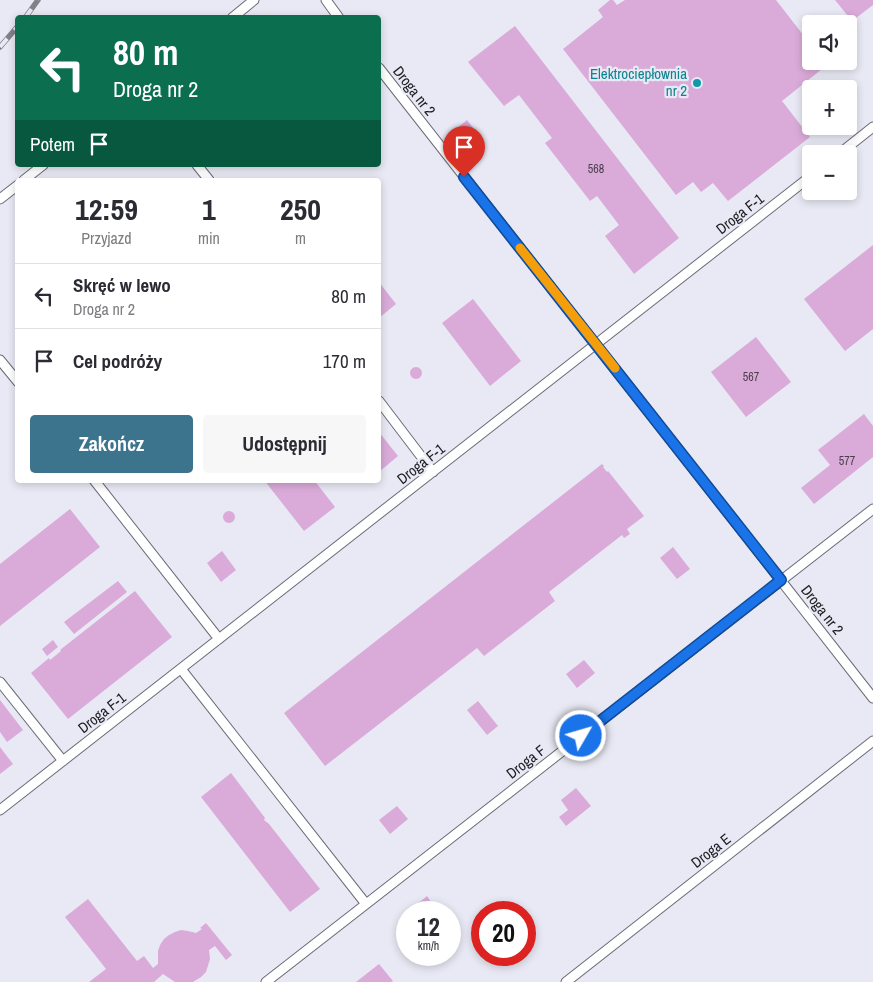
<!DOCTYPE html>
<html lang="pl">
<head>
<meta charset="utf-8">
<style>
  :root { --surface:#fff; --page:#f7f7f7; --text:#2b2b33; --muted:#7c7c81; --line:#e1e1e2; --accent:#3c748e }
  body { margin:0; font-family:"Archivo Narrow",sans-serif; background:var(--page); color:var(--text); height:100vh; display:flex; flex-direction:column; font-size:19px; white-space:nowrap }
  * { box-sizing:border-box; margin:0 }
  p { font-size:16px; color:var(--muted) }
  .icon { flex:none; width:28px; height:28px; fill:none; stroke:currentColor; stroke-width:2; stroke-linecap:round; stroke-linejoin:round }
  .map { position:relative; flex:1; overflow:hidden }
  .sheet { position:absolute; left:15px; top:178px; width:366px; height:305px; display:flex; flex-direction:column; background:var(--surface); border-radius:5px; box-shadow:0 2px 8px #0003 }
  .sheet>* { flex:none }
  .guide { position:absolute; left:15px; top:15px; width:366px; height:152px; border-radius:5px; box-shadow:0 2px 8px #0003; background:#0b6e4f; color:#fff; overflow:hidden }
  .fabs { position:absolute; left:802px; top:15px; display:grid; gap:10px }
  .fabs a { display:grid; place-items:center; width:55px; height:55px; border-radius:5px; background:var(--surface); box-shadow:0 2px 8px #0003; font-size:25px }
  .speed { position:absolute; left:396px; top:901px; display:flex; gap:10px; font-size:25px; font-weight:700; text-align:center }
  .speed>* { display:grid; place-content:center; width:65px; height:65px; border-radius:50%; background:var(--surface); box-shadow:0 2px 8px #0003; line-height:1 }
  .speed small { font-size:12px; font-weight:400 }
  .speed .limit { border:8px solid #d22; background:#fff; color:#111 }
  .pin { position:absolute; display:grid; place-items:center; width:42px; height:42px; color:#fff; margin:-51px -21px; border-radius:50% 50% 50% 0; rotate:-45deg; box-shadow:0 0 5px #0007 }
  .pin .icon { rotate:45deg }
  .me { position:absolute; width:55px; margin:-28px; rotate:52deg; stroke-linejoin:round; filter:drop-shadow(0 0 4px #0008) }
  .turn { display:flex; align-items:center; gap:18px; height:105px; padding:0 15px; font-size:22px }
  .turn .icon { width:65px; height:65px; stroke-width:2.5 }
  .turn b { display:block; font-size:35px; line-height:42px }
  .then { display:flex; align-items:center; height:48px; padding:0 15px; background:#0003; gap:10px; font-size:19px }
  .eta { display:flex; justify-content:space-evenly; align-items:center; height:85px; text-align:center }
  .eta b { font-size:30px; font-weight:700; line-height:35px }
  .button { display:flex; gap:10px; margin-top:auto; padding:10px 15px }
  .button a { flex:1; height:58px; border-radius:5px; background:var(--accent); color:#fff; font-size:20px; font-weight:700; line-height:58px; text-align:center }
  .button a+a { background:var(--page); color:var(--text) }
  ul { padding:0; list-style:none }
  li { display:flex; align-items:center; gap:15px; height:65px; padding:0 15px; border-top:1px solid var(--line) }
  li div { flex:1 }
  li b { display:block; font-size:19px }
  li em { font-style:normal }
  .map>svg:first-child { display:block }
</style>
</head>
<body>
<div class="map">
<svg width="873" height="982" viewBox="0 0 873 982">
  <rect width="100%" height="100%" fill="#e8e9f4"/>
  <!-- building -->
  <path fill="#daabd9" d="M610,0H613L617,5L625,0H776L811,45V61H824L827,65L782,101L810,137L728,201L713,183L701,192L693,182L676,195L563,49L603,17L598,10Z
    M835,0H873V5L852,21Z
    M515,26L679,238L634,274L605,236L619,225L597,196L590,201L545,143L552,138L519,95L504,106L468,62Z
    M467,120L484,142L480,145L478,142L467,151L452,132Z
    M873,245V329L845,351L804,299Z
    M379,282L396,304L379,318Z
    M473,299L521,361L490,386L442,323Z
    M756,337L791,382L746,417L711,372Z
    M410 373a6 6 0 1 1 12 0a6 6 0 1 1-12 0Z
    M864,414L873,426V457L814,504L801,488L830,465L818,450Z
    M379,432L398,456L379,472Z
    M602,464L604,466L603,467L607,472L608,471L644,516L627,529L630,534L624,538L622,535L549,592L555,601L484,656L477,648L325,766L284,713Z
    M264,480H314L335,507L304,531Z
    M70,509L100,547L0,626V564Z
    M223 517a6 6 0 1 1 12 0a6 6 0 1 1-12 0Z
    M673,547L690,569L677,579L660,558Z
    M222,551L236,570L221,582L207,563Z
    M118,581L127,592L74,634L64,622Z
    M135,591L172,637L68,719L31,673L49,658L50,660L61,651L60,650Z
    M53,640L58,647L47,656L42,649Z
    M584,660L595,673L577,688L566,674Z
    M0,700L23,730L7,742L0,732Z
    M478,701L498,726L487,735L467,710Z
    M0,747L13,764L0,774Z
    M231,773L265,818L264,820L269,824L320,889L290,912L201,797Z
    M576,788L591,806L566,826L559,817L568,810L561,800Z
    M397,806L408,819L390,834L379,820Z
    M427,896L433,905L423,912H420L415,906Z
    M88,899L137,961L144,956L153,968L158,964V951L160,945L164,939L169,935L175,932L181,930L188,931L196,933L202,929L200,928L206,923L232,955L226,960L215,946L209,950L210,959L206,972L201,977L193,982H175L163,974L154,982H89L106,969L65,917Z
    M379,964L393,981L391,982H356Z"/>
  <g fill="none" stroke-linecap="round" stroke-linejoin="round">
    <defs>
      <path id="service" d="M326,0L339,18
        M232,18L254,0
        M379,68L873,698
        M839,154L873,127
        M197,165L209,180
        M24,180L43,165
        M0,199L18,185
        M0,360L18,382
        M379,401L433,472
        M94,480L219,639
        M181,669L366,904
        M0,682L63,761
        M0,810L811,176
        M266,982L873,509
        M566,982L873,741"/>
    </defs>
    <!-- service casing -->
    <use href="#service" stroke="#6b6c76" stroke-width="11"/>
    <!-- service -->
    <use href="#service" stroke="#fff" stroke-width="9"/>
    <defs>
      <path id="rail" d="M25,18L38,0
        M0,47L18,26"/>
    </defs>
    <!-- rail casing -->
    <use href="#rail" stroke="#818189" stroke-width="5.5"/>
    <!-- rail -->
    <use href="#rail" stroke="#e8e9f4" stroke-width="4" stroke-dasharray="11" stroke-linecap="butt"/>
  </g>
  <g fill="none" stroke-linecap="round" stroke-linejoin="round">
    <defs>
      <path id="route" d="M464,177L781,580L581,736"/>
    </defs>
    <!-- route casing -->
    <use href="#route" stroke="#114b97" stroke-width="12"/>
    <!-- route -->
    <use href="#route" stroke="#1a73e8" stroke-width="9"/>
    <!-- slow -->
    <path stroke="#f59e0b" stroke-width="9" d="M520,248L615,368"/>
  </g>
  <!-- markers -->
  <circle fill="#0f9aa8" stroke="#e8e9f4" stroke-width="2" cx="697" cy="83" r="5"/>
  <g text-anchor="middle" stroke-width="4.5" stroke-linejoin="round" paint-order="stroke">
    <!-- number labels -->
    <g font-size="12" fill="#4c404f">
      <text x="596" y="173">568</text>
      <text x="751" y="381">567</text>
      <text x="847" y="465">577</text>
    </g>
    <!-- culture labels -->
    <g font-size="15" fill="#0d838f" stroke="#e8e9f4" text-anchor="end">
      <text x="687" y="79">Elektrociepłownia<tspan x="687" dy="17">nr 2</tspan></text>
    </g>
    <!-- street labels -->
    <g font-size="15" fill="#1d1d21" stroke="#e8e9f4">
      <text transform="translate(414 91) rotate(52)" y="5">Droga nr 2</text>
      <text transform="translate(740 214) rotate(-38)" y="5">Droga F-1</text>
      <text transform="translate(421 464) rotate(-38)" y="5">Droga F-1</text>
      <text transform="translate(822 610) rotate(52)" y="5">Droga nr 2</text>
      <text transform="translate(102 713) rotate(-38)" y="5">Droga F-1</text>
      <text transform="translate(526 762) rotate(-38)" y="5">Droga F</text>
      <text transform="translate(711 851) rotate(-38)" y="5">Droga E</text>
    </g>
  </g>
</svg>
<div class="fabs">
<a><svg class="icon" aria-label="sound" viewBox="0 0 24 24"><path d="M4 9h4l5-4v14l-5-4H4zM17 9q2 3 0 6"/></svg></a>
<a>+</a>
<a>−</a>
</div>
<div class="speed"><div>12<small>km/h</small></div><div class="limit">20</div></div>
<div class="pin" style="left:464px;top:177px;background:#d93025"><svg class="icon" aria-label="arrive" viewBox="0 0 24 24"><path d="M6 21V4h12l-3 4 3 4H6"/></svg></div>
<svg class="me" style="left:581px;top:736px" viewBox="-20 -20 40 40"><circle r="17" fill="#1a73e8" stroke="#fff" stroke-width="3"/><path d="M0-11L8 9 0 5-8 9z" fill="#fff"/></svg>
<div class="guide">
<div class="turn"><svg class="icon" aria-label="left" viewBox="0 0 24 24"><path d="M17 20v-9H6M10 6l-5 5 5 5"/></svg><div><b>80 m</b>Droga nr 2</div></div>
<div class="then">Potem<svg class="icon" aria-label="arrive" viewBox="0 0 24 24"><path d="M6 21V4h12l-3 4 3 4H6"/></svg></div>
</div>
<section class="sheet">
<div class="eta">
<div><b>12:59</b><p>Przyjazd</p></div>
<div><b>1</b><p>min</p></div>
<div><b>250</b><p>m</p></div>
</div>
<ul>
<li><svg class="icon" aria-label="left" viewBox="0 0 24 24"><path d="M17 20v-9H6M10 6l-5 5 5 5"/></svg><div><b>Skręć w lewo</b><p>Droga nr 2</p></div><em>80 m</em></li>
<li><svg class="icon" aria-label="arrive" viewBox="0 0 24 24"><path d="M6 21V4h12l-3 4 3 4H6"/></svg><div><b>Cel podróży</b></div><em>170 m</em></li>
</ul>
<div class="button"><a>Zakończ</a><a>Udostępnij</a></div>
</section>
</div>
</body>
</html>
